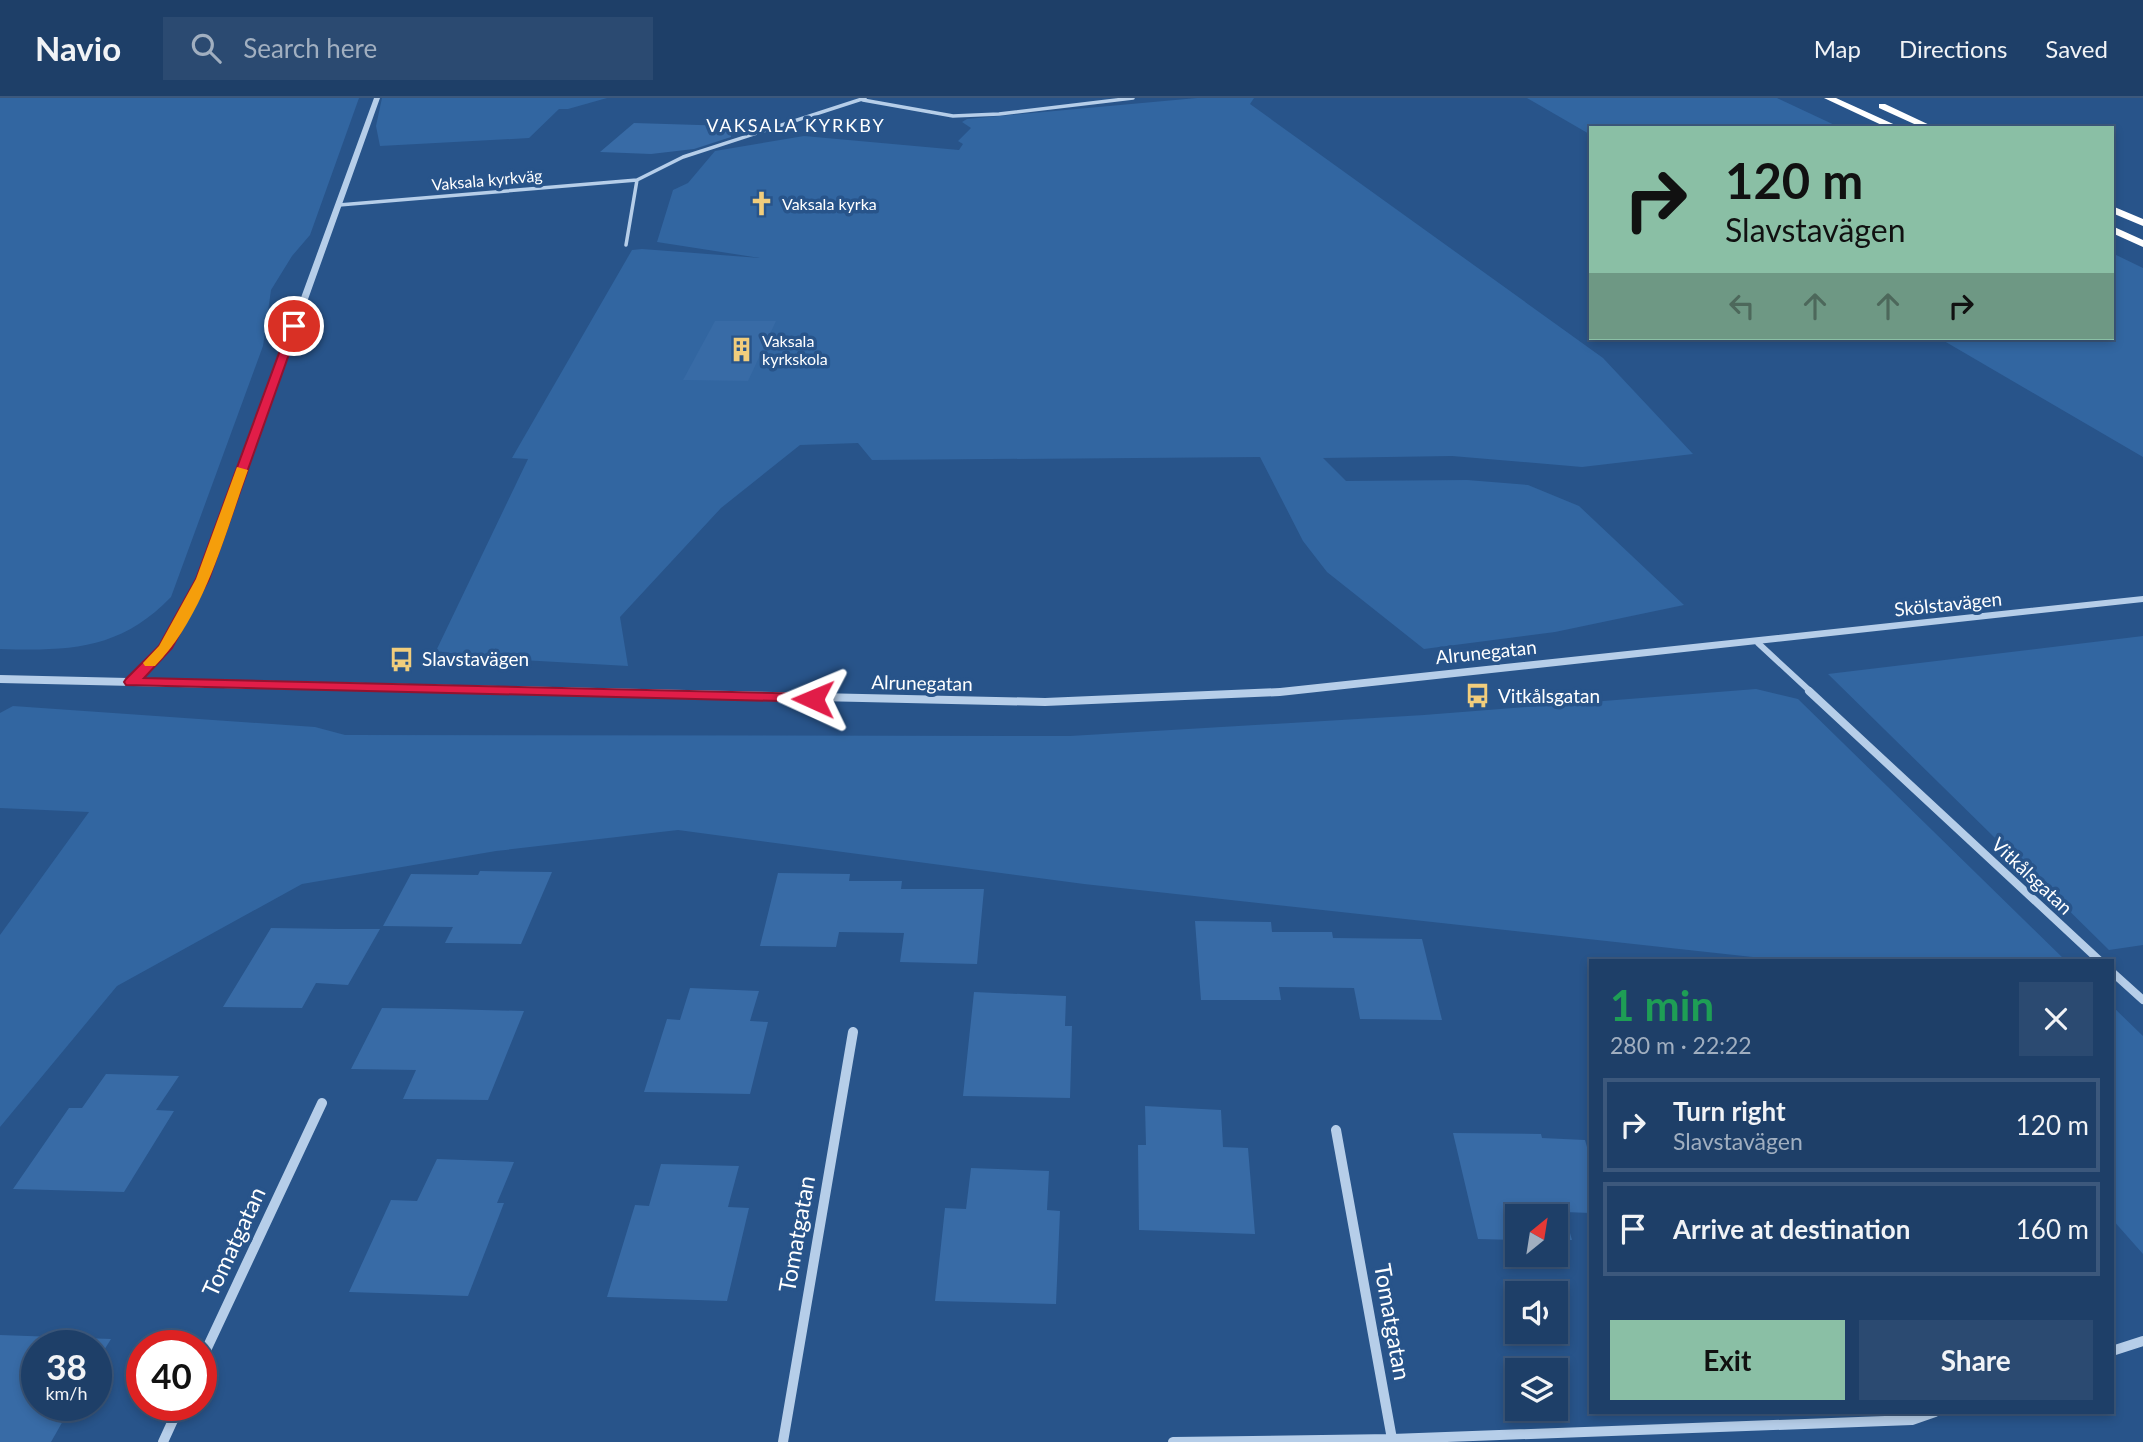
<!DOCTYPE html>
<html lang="en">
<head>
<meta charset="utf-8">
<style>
  :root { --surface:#1e3f68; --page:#2b4a71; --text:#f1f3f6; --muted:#a1afc0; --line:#3c587c; --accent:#8abfa5 }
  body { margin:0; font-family:Lato,sans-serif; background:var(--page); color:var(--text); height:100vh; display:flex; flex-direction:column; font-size:26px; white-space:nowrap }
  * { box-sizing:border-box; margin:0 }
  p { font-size:23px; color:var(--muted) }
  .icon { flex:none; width:38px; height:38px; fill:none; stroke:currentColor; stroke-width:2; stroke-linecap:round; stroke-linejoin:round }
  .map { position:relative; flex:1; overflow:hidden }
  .sheet { position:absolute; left:1589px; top:861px; width:525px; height:455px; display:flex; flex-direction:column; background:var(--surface); border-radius:0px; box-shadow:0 4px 10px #0003,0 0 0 2px var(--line) }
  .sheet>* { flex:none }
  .guide { position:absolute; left:1589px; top:28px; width:525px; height:214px; border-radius:0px; box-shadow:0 4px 10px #0003,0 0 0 2px var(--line); background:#8abfa5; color:#111; overflow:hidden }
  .needle { width:46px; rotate:30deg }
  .fabs { position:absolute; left:1505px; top:1106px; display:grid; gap:14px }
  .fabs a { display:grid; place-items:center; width:63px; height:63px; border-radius:0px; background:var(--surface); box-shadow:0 4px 10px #0003,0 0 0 2px var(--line); font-size:35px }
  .speed { position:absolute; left:21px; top:1232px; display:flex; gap:14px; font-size:35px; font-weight:700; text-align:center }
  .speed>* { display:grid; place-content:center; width:91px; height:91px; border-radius:50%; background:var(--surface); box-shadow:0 4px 10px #0003,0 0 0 2px var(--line); line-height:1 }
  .speed small { font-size:18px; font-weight:400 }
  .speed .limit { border:10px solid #d22; background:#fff; color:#111 }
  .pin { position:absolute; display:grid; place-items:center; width:60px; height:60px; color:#fff; margin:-30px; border:4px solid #fff; border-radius:50%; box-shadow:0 2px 7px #0007 }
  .me { position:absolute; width:77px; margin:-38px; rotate:271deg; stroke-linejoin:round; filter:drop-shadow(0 0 5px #0008) }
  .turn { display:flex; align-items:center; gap:24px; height:147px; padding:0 21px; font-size:32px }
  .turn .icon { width:91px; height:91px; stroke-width:2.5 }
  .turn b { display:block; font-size:49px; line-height:60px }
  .lanes { display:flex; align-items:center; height:66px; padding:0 21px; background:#0003; justify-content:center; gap:35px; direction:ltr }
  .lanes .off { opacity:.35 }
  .round { display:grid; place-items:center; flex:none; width:74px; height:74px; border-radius:0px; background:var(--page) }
  .overview { display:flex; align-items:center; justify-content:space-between; height:119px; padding:0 21px }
  h1 { font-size:42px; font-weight:700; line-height:52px; color:#1e9e55 }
  .action { display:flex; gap:14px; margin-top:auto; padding:14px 21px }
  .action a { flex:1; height:80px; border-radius:0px; background:var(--accent); color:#111; font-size:28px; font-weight:700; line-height:80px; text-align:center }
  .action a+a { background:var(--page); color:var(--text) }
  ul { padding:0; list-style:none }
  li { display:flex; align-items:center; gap:21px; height:94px; margin:0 14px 10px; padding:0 7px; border:4px solid var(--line); border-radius:0px }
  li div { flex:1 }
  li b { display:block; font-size:26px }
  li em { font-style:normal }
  header { display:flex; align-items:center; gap:42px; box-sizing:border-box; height:98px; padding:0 35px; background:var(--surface); border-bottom:2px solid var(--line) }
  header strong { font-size:33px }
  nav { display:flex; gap:38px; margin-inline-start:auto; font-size:24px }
  .search { width:490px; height:63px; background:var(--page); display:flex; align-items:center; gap:18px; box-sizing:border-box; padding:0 24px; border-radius:0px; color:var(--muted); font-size:26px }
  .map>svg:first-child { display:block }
</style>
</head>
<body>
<header>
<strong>Navio</strong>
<div class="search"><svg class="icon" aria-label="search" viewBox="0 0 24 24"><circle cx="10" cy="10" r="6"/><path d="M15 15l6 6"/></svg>Search here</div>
<nav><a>Map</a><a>Directions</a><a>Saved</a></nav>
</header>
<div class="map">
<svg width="2143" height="1344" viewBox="0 0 2143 1344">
  <rect width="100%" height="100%" fill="#28548a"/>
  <!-- green -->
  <path fill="#3266a1" d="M0,0H359L310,137L292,158L271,192L263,248L171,499C120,552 69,553 0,551Z
    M382,0H607L568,11H559L529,40L380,48L376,28Z
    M1197,0H1254L1250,6L1603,260L1693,356L1582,369L1452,358L1323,360L1346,383L1467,382L1528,387L1579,408L1684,507L1555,534L1424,551L1327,474L1303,443L1260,359L872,362L858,345L800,347L721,410L620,519L628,568L487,560L436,553L528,361L512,360L632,152L642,151L760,160L657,144L673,92L688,85L715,53L804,38L959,52L963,46L958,43L971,30L962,24L967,21Z
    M1527,0H1777L1841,30H1591V37Z
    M2112,155L2143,170V359L1939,240H2112Z
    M2143,538V847L2109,852L1828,576Z
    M1756,591L1798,601L2066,863H1790L1084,786L678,732L496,753L302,786L117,888L0,1029V837L89,714L0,710V615L13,608L315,629L345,637L1070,638L1424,617Z
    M2112,908L2143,938V1156L2112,1121Z"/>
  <!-- building -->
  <path fill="#386ba6" d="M634,25L731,28V39L694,51L651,56L600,54Z
    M715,223H776L748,283L683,282Z
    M480,773L552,774L521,846L445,845L453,829L383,828L411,776L478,777Z
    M778,775L850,776L849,783H902L901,791H984L977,866L900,864L904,835L839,834L836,849L760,848Z
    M1195,823L1271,824L1272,834H1332L1333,840L1422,841L1442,922L1360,921L1354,890L1279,889L1281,902H1201Z
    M271,830L339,831H380L348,887L316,885L302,910L223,909Z
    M690,890L759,893L750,923L768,924L750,996L644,994L667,921L680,922Z
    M974,894L1066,898L1065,928H1072L1070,1000L963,998Z
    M382,910L445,911L524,913L488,1002L403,1001L416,972L351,971Z
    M106,976L179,978L156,1012L174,1013L124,1094L13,1091L69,1010H82Z
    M1145,1008L1221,1012L1223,1049L1248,1050L1255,1136L1139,1132L1138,1047H1146Z
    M1453,1035L1541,1036L1542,1040L1585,1042L1591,1063V1115L1564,1114L1572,1142H1556V1118H1517V1142L1478,1141Z
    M437,1061L514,1064L497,1105H504L468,1198L349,1194L391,1102L417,1103Z
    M661,1066L739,1068L728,1109L749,1110L727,1203L607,1199L635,1107L649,1108Z
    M971,1070L1049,1073L1047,1112L1060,1113L1056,1206L935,1203L945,1110L966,1111Z
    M0,1237L111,1241L96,1265V1248H37V1307H72L51,1344H0Z"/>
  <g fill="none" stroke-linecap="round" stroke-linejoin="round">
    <!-- minor-far3 -->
    <path stroke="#b6cee9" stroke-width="3.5" d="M863,2L953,18L999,16L1133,0
      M339,107L637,82L683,59L865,0
      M626,147L637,82"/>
    <!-- minor-far2 -->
    <path stroke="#b6cee9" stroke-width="6" d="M1758,545L1811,594"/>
    <!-- minor-far1 -->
    <path stroke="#b6cee9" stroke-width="8" d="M1809,593L2100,863
      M2112,874L2143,902"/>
    <!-- minor -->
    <path stroke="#b6cee9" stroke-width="10" d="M1336,1032L1392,1341
      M2112,1253L2143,1243
      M201,1263L322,1005
      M163,1344L180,1307
      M783,1344L853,934
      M1173,1344L1392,1341L1912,1322L1935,1314"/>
    <!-- tertiary -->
    <path fill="#b6cee9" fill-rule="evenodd" d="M374,0H380L208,481L169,552L141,580L1045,600L1280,590L2143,498V504L1280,598L1045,608L0,585V577L128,580L161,548L198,481Z"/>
    <!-- motorway -->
    <path fill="#fff" fill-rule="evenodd" d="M1824,0H1836L1902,30H1888Z
      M1879,6H1885L1936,30H1923L1879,10Z
      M2112,108L2143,121V128L2112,115Z
      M2112,128L2143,142V149L2112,135Z"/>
  </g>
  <!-- route -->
  <path fill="#e11d48" stroke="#92132f" stroke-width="2" d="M294,225L299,228L209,481L172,550L144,580L813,596L821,601L819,604L126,587L124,584L126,581L159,548L196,481L289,228Z"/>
  <!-- slow -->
  <path fill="#f59e0b" d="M237,369L248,372C225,436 204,519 155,568H145L143,565L159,548L196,481Z"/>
  <!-- icons -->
  <defs>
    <symbol id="church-bare" viewBox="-9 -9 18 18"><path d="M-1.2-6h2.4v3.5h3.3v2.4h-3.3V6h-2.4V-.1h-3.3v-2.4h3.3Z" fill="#f1cd7c" stroke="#28548a" stroke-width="2.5" paint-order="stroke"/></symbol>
    <symbol id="building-bare" viewBox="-9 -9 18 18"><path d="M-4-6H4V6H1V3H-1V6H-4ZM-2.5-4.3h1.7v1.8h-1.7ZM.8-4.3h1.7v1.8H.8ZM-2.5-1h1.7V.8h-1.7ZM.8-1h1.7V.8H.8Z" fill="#f1cd7c" stroke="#28548a" stroke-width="2.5" paint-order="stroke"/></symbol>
    <symbol id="bus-bare" viewBox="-9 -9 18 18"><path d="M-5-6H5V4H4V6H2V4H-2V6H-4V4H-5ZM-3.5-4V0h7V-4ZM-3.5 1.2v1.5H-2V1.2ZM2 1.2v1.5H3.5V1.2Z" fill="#f1cd7c" stroke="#28548a" stroke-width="2.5" paint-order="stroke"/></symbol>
  </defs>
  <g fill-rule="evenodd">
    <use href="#church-bare" x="744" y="88" width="35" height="35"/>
    <use href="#building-bare" x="724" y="234" width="35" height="35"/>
    <use href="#bus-bare" x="384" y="544" width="35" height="35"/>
    <use href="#bus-bare" x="1460" y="580" width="35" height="35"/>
  </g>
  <g text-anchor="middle" stroke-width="7" stroke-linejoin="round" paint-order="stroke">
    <!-- far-street labels -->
    <g font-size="16" fill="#fff" stroke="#28548a">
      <text transform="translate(487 82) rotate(-5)" y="6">Vaksala kyrkväg</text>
    </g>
    <!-- far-poi labels -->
    <g font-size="16" fill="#fff" stroke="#28548a" text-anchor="start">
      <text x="782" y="112">Vaksala kyrka</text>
      <text x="762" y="249">Vaksala<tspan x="762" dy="18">kyrkskola</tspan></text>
    </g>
    <!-- far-neighbourhood labels -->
    <g font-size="18" letter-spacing="2" fill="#fff" stroke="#28548a">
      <text x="796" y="34">VAKSALA KYRKBY</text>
    </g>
    <!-- street labels -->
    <g font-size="19" fill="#fff" stroke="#28548a">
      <text transform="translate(1948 506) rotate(-6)" y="7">Skölstavägen</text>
      <text transform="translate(1486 554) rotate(-6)" y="7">Alrunegatan</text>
      <text transform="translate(922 585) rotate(1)" y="7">Alrunegatan</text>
      <text transform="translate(2032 778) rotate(43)" y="7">Vitkålsgatan</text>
    </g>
    <!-- poi labels -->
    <g font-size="19" fill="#fff" stroke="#28548a" text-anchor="start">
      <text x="422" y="568">Slavstavägen</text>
      <text x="1498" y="605">Vitkålsgatan</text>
    </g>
    <!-- near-street labels -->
    <g font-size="23" fill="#fff" stroke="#28548a">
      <text transform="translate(797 1136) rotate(-80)" y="8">Tomatgatan</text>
      <text transform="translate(234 1144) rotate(-65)" y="8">Tomatgatan</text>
      <text transform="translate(1392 1224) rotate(80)" y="8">Tomatgatan</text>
    </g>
  </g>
</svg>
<div class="fabs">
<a><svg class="needle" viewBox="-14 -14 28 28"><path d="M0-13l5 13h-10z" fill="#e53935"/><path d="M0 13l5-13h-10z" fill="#a1afc0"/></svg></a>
<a><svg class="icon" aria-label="sound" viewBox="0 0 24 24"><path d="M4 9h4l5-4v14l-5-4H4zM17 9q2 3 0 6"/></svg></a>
<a><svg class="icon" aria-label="layers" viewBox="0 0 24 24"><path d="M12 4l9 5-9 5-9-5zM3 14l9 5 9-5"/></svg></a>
</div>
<div class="speed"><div>38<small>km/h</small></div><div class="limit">40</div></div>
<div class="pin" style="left:294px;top:228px;background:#d93025"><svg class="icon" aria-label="arrive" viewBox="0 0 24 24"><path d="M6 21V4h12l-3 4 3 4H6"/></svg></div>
<svg class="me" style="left:813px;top:601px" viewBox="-20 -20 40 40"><path d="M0-17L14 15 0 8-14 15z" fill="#e11d48" stroke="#fff" stroke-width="4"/></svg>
<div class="guide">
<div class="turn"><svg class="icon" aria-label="right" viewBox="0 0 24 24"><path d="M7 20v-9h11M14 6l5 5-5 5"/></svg><div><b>120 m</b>Slavstavägen</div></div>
<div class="lanes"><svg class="icon off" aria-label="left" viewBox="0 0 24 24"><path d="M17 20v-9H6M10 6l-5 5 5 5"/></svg><svg class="icon off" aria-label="ahead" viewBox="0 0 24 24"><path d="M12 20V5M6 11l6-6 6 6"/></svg><svg class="icon off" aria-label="ahead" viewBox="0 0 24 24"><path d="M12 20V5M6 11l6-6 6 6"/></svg><svg class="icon" aria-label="right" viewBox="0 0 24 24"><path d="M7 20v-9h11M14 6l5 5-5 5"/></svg></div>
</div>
<section class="sheet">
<div class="overview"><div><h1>1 min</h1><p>280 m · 22:22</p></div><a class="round"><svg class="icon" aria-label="close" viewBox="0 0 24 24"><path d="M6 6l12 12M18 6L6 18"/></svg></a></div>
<ul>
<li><svg class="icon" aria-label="right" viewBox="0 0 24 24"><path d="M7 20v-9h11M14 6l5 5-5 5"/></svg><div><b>Turn right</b><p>Slavstavägen</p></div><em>120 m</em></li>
<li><svg class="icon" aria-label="arrive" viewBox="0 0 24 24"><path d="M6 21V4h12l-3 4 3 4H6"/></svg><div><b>Arrive at destination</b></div><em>160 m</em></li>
</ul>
<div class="action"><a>Exit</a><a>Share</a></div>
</section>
</div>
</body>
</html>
